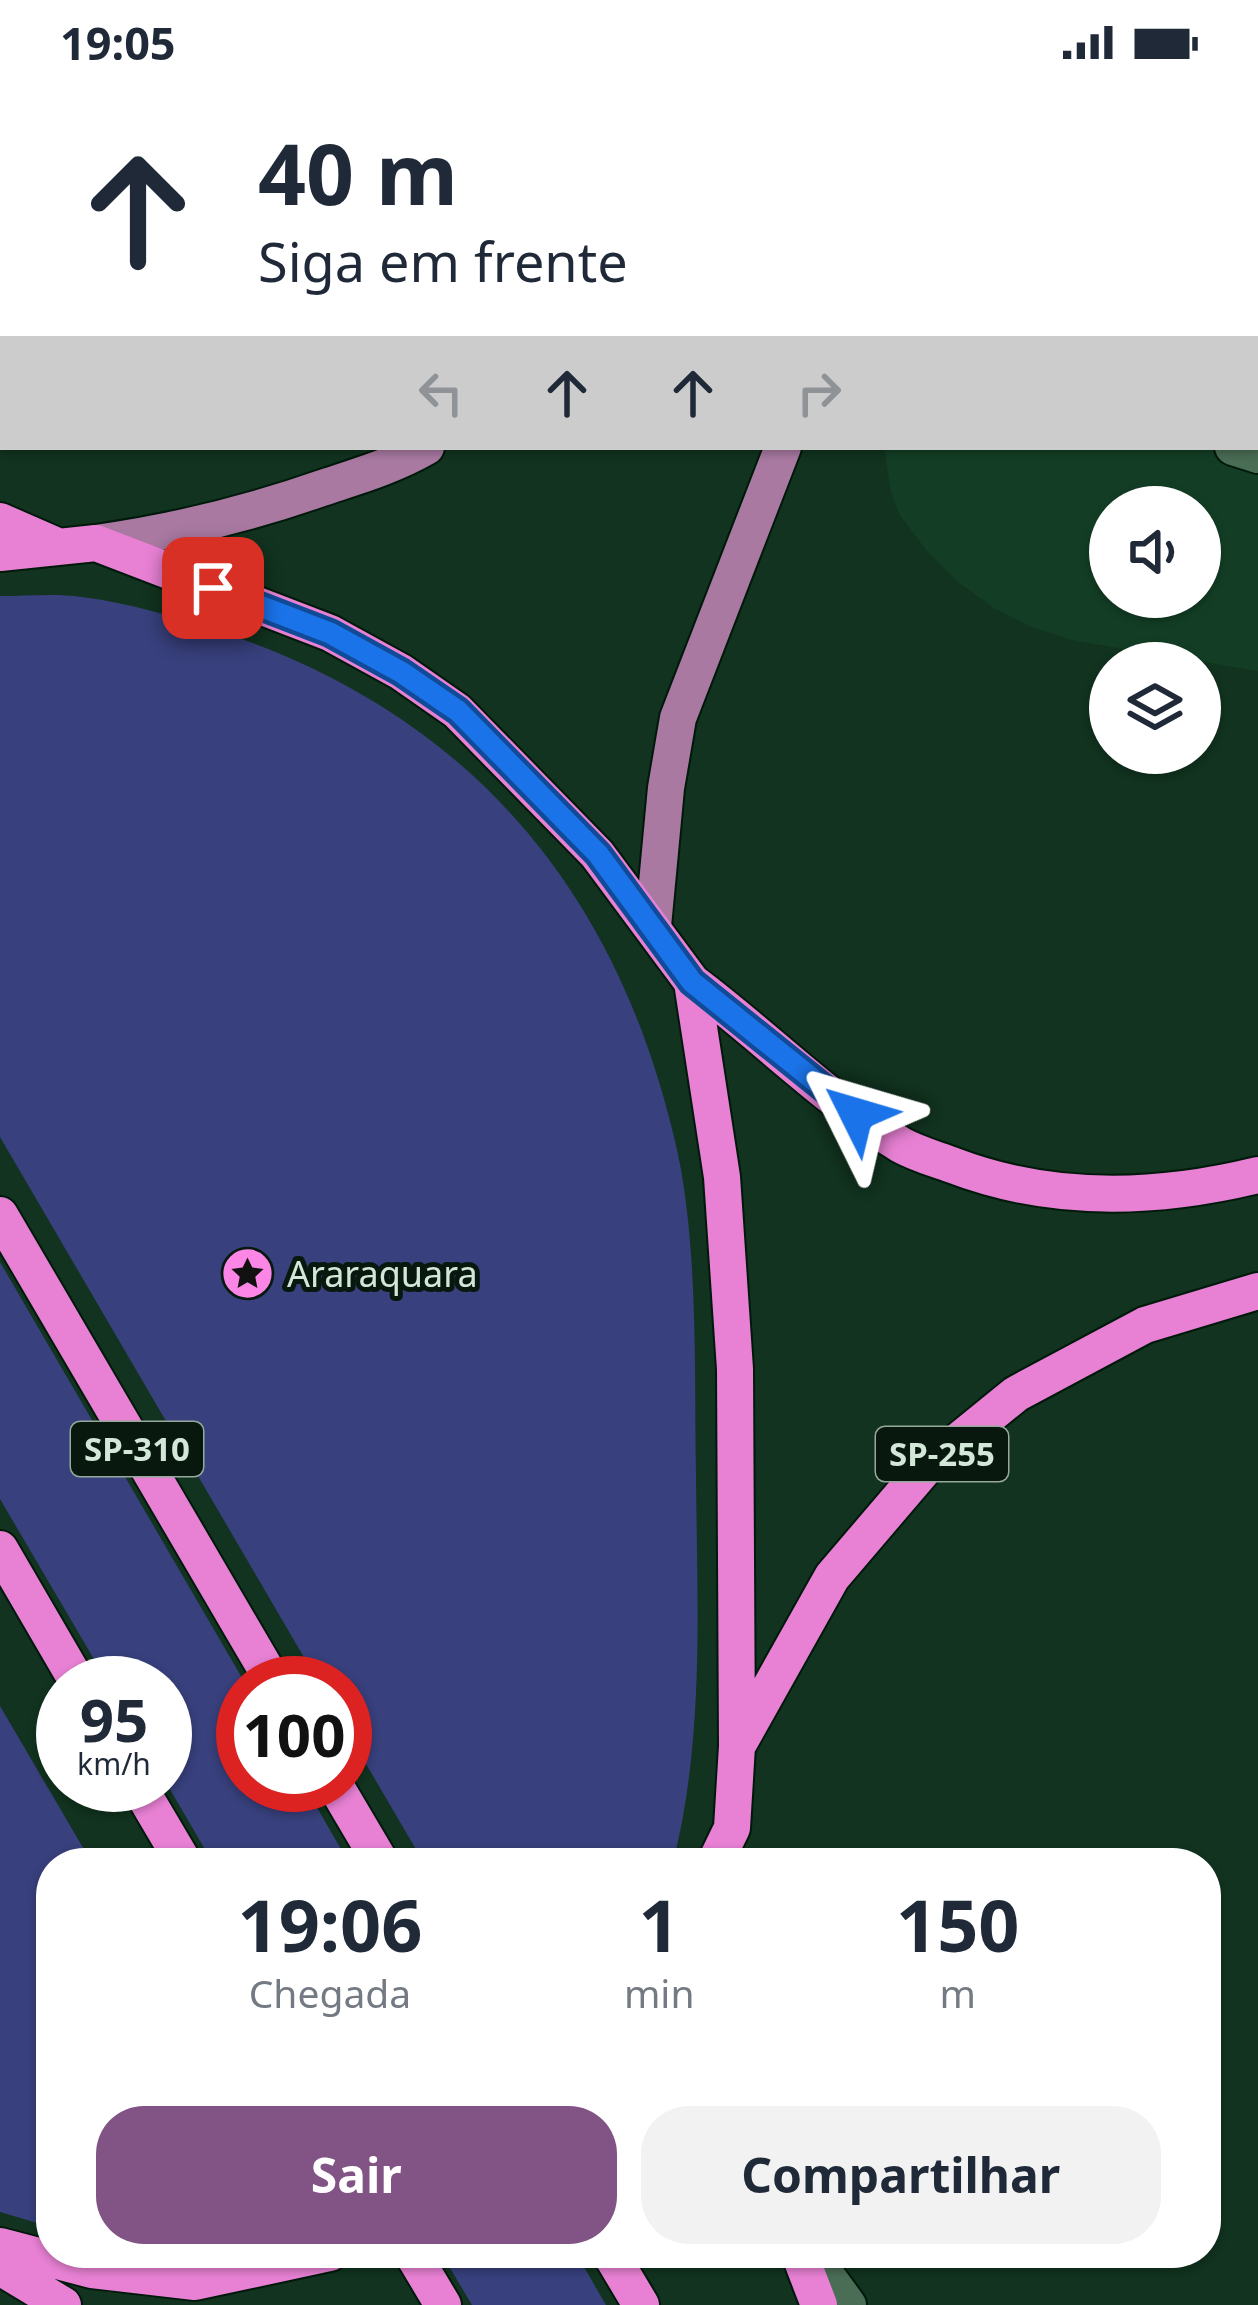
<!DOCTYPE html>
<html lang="pt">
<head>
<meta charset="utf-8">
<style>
  :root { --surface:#fff; --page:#f2f2f3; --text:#1f2937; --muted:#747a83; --accent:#825385 }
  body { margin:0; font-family:"Noto Sans",sans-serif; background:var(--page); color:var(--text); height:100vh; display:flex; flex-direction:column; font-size:45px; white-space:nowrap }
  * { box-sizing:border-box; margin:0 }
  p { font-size:39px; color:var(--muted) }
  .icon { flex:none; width:66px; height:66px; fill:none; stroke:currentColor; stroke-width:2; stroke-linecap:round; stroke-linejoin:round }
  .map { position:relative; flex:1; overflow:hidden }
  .drawer { position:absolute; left:36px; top:1764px; width:1185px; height:420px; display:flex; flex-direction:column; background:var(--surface); border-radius:48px; box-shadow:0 3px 9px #0004 }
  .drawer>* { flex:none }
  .banner { position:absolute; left:0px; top:0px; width:1260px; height:366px; box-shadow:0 3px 9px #0004; background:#fff; color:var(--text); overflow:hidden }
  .buttons { position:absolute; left:1089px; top:402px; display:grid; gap:24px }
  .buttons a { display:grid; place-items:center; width:132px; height:132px; border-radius:50%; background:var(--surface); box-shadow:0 3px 9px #0004; font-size:60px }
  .speed { position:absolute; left:36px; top:1572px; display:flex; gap:24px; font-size:60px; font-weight:700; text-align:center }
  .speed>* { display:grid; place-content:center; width:156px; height:156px; border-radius:50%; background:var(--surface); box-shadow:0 3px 9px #0004; line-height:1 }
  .speed small { font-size:30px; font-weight:400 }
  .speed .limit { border:18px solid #d22; background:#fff; color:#111 }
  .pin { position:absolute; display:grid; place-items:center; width:102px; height:102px; color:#fff; margin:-51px; border-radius:24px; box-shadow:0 6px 18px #0006 }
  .me { position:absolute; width:132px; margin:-66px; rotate:310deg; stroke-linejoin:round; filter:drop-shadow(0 0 9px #0008) }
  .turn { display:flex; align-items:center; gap:42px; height:252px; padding:0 60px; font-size:54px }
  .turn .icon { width:156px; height:156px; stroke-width:2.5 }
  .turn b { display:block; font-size:84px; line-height:102px }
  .lanes { display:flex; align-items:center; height:114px; padding:0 60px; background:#0003; justify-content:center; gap:60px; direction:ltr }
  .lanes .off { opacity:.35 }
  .eta { display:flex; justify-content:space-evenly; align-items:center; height:204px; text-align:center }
  .eta b { font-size:72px; font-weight:700; line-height:84px }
  .cta { display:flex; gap:24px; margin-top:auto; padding:24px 60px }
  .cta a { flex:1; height:138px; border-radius:48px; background:var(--accent); color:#fff; font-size:48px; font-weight:700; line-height:138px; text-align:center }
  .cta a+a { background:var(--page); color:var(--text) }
  .status { display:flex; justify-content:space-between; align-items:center; height:84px; padding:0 60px; background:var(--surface); direction:ltr }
  .status svg { height:33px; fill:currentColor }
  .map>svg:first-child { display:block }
</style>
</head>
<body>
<div class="status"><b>19:05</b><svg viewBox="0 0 49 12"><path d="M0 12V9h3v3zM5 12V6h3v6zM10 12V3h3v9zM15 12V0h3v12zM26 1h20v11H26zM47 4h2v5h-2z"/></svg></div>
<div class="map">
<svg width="1258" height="2221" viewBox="0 0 1258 2221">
  <rect width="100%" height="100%" fill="#11331f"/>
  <!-- built -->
  <path fill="#133e25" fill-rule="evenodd" d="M0,0H398L403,3H3V274Z
    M1052,0H1258V587L1076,557L1034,544L994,524L958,498L927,467L900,431L891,409L884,363H1257V3H1050ZM1110,423H1200V513H1110Z"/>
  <!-- green -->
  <path fill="#38407d" d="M0,512C27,512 55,509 82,513C129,519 177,533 222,548C470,631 616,805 675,1057C699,1157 694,1288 696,1391C697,1521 705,1652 673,1779H424L345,1644V1599H319L0,1053Z
    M0,1178L245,1599L243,1701H304L349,1779H213L165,1697V1599H108L0,1415Z
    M0,1622L92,1779H51V2143L0,2128Z
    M441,2169H576L606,2221H472Z"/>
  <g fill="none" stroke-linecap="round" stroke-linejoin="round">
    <defs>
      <path id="minor" d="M482,0L487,3
        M128,3L131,0
        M621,3L625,0
        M0,85L3,87
        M1257,184L1258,182
        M1233,363L1258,371
        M810,2169L848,2221"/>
      <path id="major" d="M805,3L808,0
        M954,3L955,0
        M96,459C174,448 248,430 322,404C358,392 393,382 426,363
        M653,842L666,704L678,634L783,363"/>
      <path id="highway" d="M0,437L55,461
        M0,469L96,459L330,549L401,588L457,627L597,770L692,898L722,1093L735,1285L737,1662L732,1744L715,1779
        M692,898C762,950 826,1016 901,1061C917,1070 936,1075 952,1081C1051,1119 1156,1116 1258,1091
        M0,1131L274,1599
        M0,1465L78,1599
        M739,1659L832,1493L925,1384L1016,1310L1145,1241L1258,1207
        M138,1701L184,1779
        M335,1701L381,1779
        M0,2162L92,2186L195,2198L330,2169
        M412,2169L443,2221
        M610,2169L641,2221
        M799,2169L819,2221
        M0,2183L63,2221"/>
    </defs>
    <!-- minor casing -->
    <use href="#minor" stroke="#01190b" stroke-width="40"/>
    <!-- major casing -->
    <use href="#major" stroke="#01190b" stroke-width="40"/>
    <!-- highway casing -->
    <use href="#highway" stroke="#01190b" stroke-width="40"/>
    <!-- minor -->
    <use href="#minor" stroke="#4a6d56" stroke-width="36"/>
    <!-- major -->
    <use href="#major" stroke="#a979a2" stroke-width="36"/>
    <!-- highway -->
    <use href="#highway" stroke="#e881d4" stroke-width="36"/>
  </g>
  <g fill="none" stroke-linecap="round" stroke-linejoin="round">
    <defs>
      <path id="route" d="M213,504L330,549L401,588L458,627L598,770L692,898L856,1030"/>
    </defs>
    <!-- route casing -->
    <use href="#route" stroke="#114b97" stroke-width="30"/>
    <!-- route -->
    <use href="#route" stroke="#1a73e8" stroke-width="21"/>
  </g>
  <!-- icons -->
  <defs>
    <symbol id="sight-disc" viewBox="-11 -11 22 22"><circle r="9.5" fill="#fb86e5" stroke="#09180e"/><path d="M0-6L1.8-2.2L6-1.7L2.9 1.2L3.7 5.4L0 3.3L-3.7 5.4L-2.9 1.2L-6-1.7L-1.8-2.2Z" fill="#111"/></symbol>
  </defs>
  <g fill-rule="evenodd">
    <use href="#sight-disc" x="218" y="1160" width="59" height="59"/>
  </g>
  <g text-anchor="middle" stroke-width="10" stroke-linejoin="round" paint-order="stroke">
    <!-- shield labels -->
    <g fill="#09180e" stroke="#96a99c" stroke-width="3">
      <rect x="71" y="1338" width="132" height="54" rx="9"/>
      <rect x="876" y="1343" width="132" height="54" rx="9"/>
    </g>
    <g font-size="33" font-weight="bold" fill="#d3e7d9">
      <text x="137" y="1377">SP-310</text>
      <text x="942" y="1382">SP-255</text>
    </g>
    <!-- poi labels -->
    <g font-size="36" fill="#d3e7d9" stroke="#09180e" text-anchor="start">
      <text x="287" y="1203">Araraquara</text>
    </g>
  </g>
</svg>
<div class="buttons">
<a><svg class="icon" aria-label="sound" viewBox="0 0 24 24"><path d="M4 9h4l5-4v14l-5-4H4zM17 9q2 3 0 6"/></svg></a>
<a><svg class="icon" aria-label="layers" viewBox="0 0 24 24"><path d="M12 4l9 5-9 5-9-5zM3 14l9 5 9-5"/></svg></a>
</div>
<div class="speed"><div>95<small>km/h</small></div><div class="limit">100</div></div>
<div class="pin" style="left:213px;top:504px;background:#d93025"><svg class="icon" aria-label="arrive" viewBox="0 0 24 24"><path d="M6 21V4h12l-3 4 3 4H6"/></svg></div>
<svg class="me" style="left:856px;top:1030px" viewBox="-20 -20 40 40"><path d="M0-17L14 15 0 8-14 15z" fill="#1a73e8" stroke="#fff" stroke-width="4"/></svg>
<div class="banner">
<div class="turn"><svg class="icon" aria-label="ahead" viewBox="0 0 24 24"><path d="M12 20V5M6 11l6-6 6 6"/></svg><div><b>40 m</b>Siga em frente</div></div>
<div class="lanes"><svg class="icon off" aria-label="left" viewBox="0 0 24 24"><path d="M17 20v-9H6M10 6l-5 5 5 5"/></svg><svg class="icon" aria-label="ahead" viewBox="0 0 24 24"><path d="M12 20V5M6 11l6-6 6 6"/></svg><svg class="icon" aria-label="ahead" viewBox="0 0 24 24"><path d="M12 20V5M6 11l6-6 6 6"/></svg><svg class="icon off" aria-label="right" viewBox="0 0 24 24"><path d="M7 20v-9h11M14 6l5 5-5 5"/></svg></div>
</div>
<section class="drawer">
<div class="eta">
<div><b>19:06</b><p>Chegada</p></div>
<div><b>1</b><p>min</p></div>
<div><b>150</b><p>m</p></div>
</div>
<div class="cta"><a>Sair</a><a>Compartilhar</a></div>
</section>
</div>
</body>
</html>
